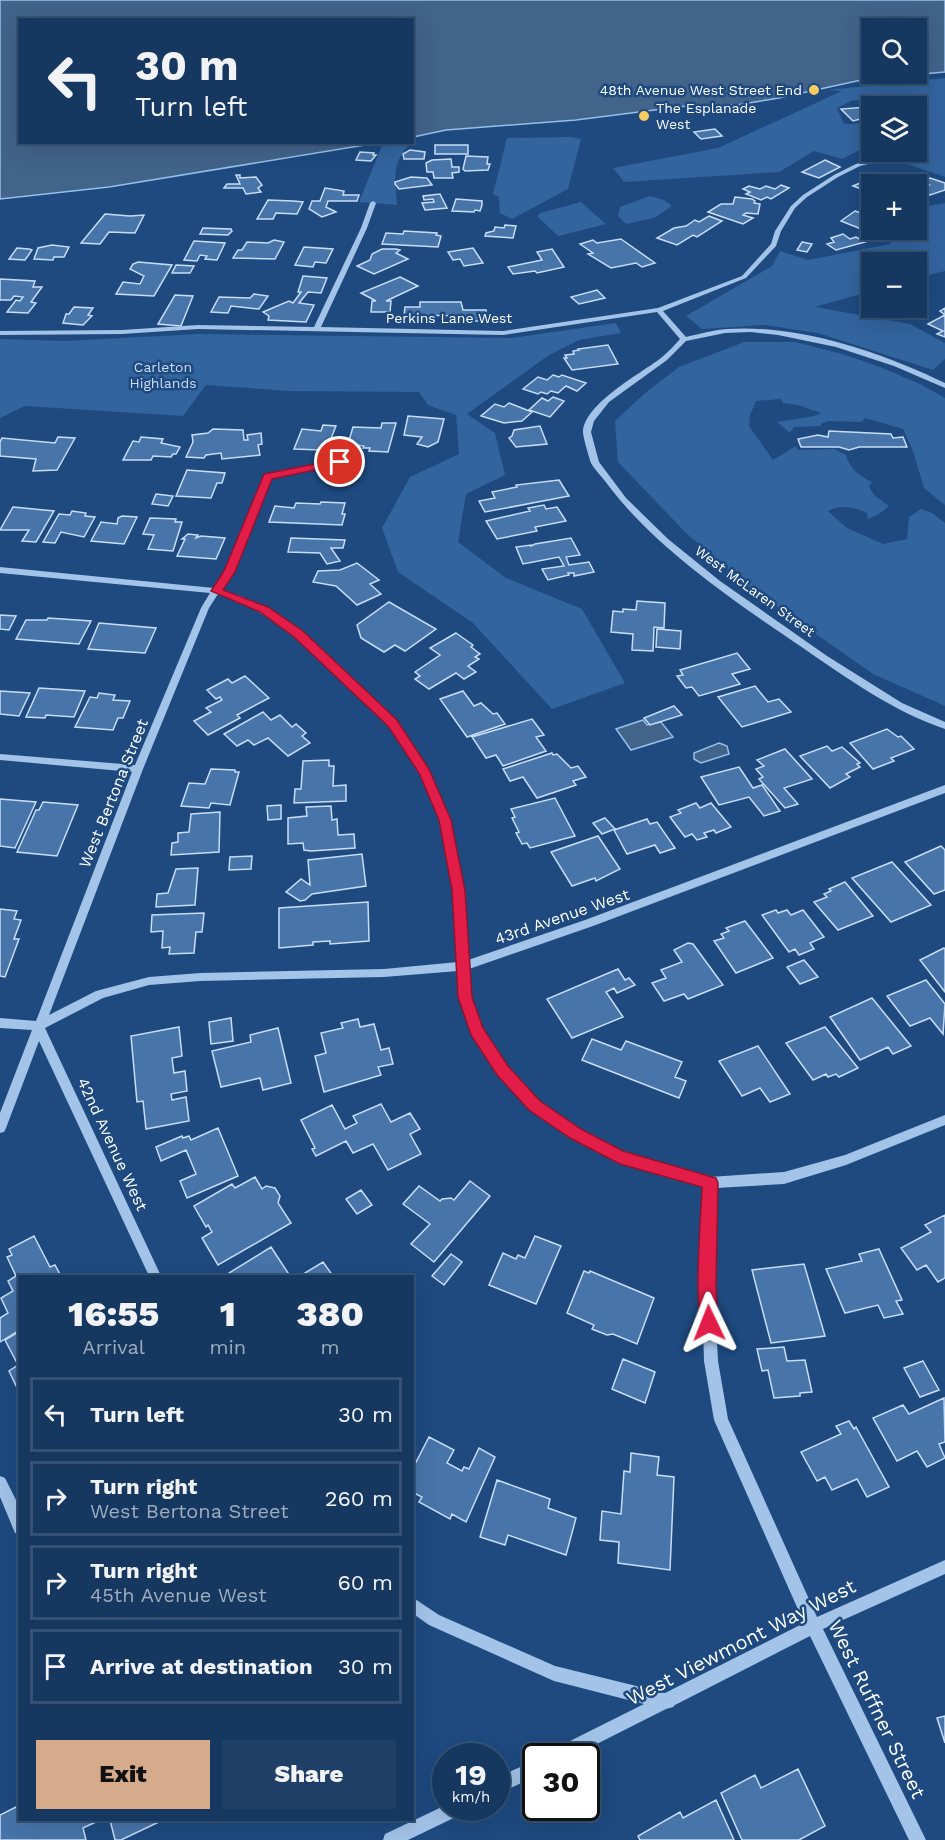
<!DOCTYPE html>
<html lang="en">
<head>
<meta charset="utf-8">
<style>
  :root { --surface:#163860; --page:#1f3f66; --text:#f1f3f6; --muted:#9eacbd; --line:#355275; --accent:#d6ab8b }
  body { margin:0; font-family:"Work Sans",sans-serif; background:var(--page); color:var(--text); height:100vh; display:flex; flex-direction:column; font-size:22px; white-space:nowrap }
  * { box-sizing:border-box; margin:0 }
  p { font-size:20px; color:var(--muted) }
  .icon { flex:none; width:33px; height:33px; fill:none; stroke:currentColor; stroke-width:2; stroke-linecap:round; stroke-linejoin:round }
  .map { position:relative; flex:1; overflow:hidden }
  .panel { position:absolute; left:18px; top:1275px; width:396px; height:546px; display:flex; flex-direction:column; background:var(--surface); border-radius:0px; box-shadow:0 6px 24px #0002,0 0 0 2px var(--line) }
  .panel>* { flex:none }
  .guide { position:absolute; left:18px; top:18px; width:396px; height:126px; border-radius:0px; box-shadow:0 6px 24px #0002,0 0 0 2px var(--line); background:#163860; color:var(--text); overflow:hidden }
  .fabs { position:absolute; left:861px; top:18px; display:grid; gap:12px }
  .fabs a { display:grid; place-items:center; width:66px; height:66px; border-radius:0px; background:var(--surface); box-shadow:0 6px 24px #0002,0 0 0 2px var(--line); font-size:30px }
  .speed { position:absolute; left:432px; top:1743px; display:flex; gap:12px; font-size:30px; font-weight:700; text-align:center }
  .speed>* { display:grid; place-content:center; width:78px; height:78px; border-radius:50%; background:var(--surface); box-shadow:0 6px 24px #0002,0 0 0 2px var(--line); line-height:1 }
  .speed small { font-size:15px; font-weight:400 }
  .speed .limit { border:3px solid #111; border-radius:9px; background:#fff; color:#111 }
  .pin { position:absolute; display:grid; place-items:center; width:51px; height:51px; color:#fff; margin:-26px; border:3px solid #fff; border-radius:50%; box-shadow:0 2px 6px #0007 }
  .me { position:absolute; width:66px; margin:-33px; rotate:358deg; stroke-linejoin:round; filter:drop-shadow(0 0 4px #0008) }
  .turn { display:flex; align-items:center; gap:21px; height:126px; padding:0 18px; font-size:27px }
  .turn .icon { width:78px; height:78px; stroke-width:2.5 }
  .turn b { display:block; font-size:42px; line-height:51px }
  .eta { display:flex; justify-content:space-evenly; align-items:center; height:102px; text-align:center }
  .eta b { font-size:36px; font-weight:800; line-height:42px }
  .button { display:flex; gap:12px; margin-top:auto; padding:12px 18px }
  .button a { flex:1; height:69px; border-radius:0px; background:var(--accent); color:#111; font-size:24px; font-weight:800; line-height:69px; text-align:center }
  .button a+a { background:var(--page); color:var(--text) }
  ul { padding:0; list-style:none }
  li { display:flex; align-items:center; gap:18px; height:75px; margin:0 12px 9px; padding:0 6px; border:3px solid var(--line); border-radius:0px }
  li div { flex:1 }
  li b { display:block; font-size:22px }
  li em { font-style:normal }
  .map>svg:first-child { display:block }
</style>
</head>
<body>
<div class="map">
<svg width="945" height="1840" viewBox="0 0 945 1840">
  <rect width="100%" height="100%" fill="#1e4a80"/>
  <!-- green -->
  <path fill="#32649e" d="M945,78V177L904,163L930,153L917,148V122L927,121L916,106L882,98L851,101L837,108L844,124L871,123V144L842,159L814,151L779,172L624,182L613,168L718,148L842,91L827,90Z
    M572,137L581,139L568,189L512,219L500,213L499,197L493,194L507,138Z
    M383,143H410C391,165 395,177 397,205L359,202Z
    M650,196L664,200L672,206L654,218L626,224L618,216L620,207Z
    M581,202L606,224L558,236L537,216L540,213Z
    M945,203V271L917,278L916,262H872L871,291L815,307L910,324L945,343V359L933,370L818,333L765,325L702,329L686,316L772,266L780,251L808,260L890,244L903,230H916L917,214L923,207Z
    M616,323L621,333L579,340L549,355L467,414L495,433L505,475L466,494L458,542L506,578L582,609L625,683L552,709L473,623L398,572L382,528L410,477L459,454L456,415L428,405L419,392L289,391L206,385L183,416L25,406L0,418V339L66,341L197,334L512,338Z
    M744,342H795L842,354L880,367L920,384L945,398V505L924,488L913,451L903,429L865,418L862,422L828,421L821,424V426L794,427L790,433L777,422L814,416L821,413L798,405L783,403L781,399L756,401L750,415L749,426L773,460L796,446L798,450L834,449L846,455C850,469 859,476 872,482L869,487L875,496L889,506L879,514L868,519L867,513C853,507 842,504 828,511L847,528L883,544L907,539L909,517L921,509L932,513L945,523V706L873,674L746,585L685,532L618,462L615,421L645,393L679,367Z"/>
  <!-- water -->
  <path fill="#42638a" stroke="#96beea" stroke-width="1.5" fill-rule="evenodd" d="M0,0H945V72L866,79L779,98L737,105H694L576,120L446,130L413,137L412,20H20V142L377,143L109,187L0,199ZM872,28H916V74H872Z
    M643,720L647,725L661,722L673,737L631,750L616,729Z
    M719,743L727,746L729,754L701,763L694,759V753Z"/>
  <!-- building -->
  <path fill="#4774a9" stroke="#c7ddf6" stroke-width="1.5" d="M867,107L872,111V116L853,121L841,109Z
    M715,129L722,136L701,139L694,132Z
    M435,145H468V154H435Z
    M410,150L425,152L424,159H404L403,154Z
    M360,152L374,153L373,155H376L371,161L356,160Z
    M466,156L488,157L487,164H490L488,170L465,171L463,169Z
    M451,159L452,167H459V172L452,173L453,178H434L433,172H427L426,163L432,160Z
    M825,160L840,167L819,178L802,172Z
    M236,175H240V178L256,177L262,185L258,188L261,192L246,194L243,188H224L227,184H240Z
    M411,177L427,178L432,185L399,189L395,184V182Z
    M930,178L945,183V190L930,195L919,191L929,185L923,183Z
    M867,180L878,184H872V193L853,186Z
    M781,185L789,188L771,199L767,197L761,200L746,194L750,192L743,189L749,186L760,189L766,186L775,189Z
    M325,188L344,191L343,195H359L357,201H328L326,207L336,212L322,217L309,209L312,201H320Z
    M440,194L447,208L425,210L422,203L434,202L433,199L424,200L423,196Z
    M735,197L752,199L755,201L754,203L760,204L758,214L746,213L743,215L753,218L743,224L708,212L721,204H733Z
    M456,199L482,201V205L480,211L475,210L474,212L452,211Z
    M268,200L293,201L303,202L297,214L276,213L273,219H257Z
    M855,211L872,217V229L866,231L841,221Z
    M105,214L130,216L144,215L135,233L109,232L100,244L81,243Z
    M709,216L722,221L697,237L693,235L677,245L657,238L674,228L686,226L695,220L699,222Z
    M505,225L516,226L513,238L485,236L486,233L494,231L495,227L504,228Z
    M203,228L231,229L232,231L228,235L200,234Z
    M404,231L437,233L436,235L441,236L438,247L382,244L386,233L403,234Z
    M843,234L850,239L856,237L865,242L836,250L827,244L834,242L831,238Z
    M621,239L655,263L642,267L636,263L611,268L588,254L593,253L580,244L593,240L597,243Z
    M274,240L284,242L275,259L233,258L238,250H242L247,242L268,243Z
    M194,241L225,243L217,260L205,259L207,256L200,255L197,261L184,260Z
    M802,242L812,244L807,252L797,250Z
    M52,245L69,247L64,257H54L53,260L34,259L38,248Z
    M304,247L333,249L326,263L315,262L313,267L295,265Z
    M17,248L29,249L32,250L25,260L9,259Z
    M473,248L483,263L464,266L460,259L453,260L448,252Z
    M382,249H396L400,250L396,253L408,259L374,274L357,266L370,260L372,254Z
    M552,249L564,267L537,273L535,271L513,274L508,267L542,260L537,252Z
    M138,262L172,265L154,296L116,294L123,282L140,284L144,276L130,269L133,264Z
    M176,265L194,266L190,273H172Z
    M303,276L327,278L321,293L308,292L299,303L314,305L306,322L268,320L269,316L263,312L289,301L293,303L301,292H298Z
    M400,277L418,286L386,301H391L390,312H371L372,301H376L361,293Z
    M0,279L35,281L33,287H42L31,302L36,303L28,313L7,312L16,300L20,301L23,297L14,296L11,300H0Z
    M597,290L605,298L579,304L571,297Z
    M254,294L268,296L259,309L231,306L228,313L211,312L219,297L250,298Z
    M175,295L193,296L181,326L158,324Z
    M420,302H461L463,310H486V321H469V316L404,315L405,307H420Z
    M74,307L93,308L88,315L92,316L83,325L63,323L66,314H69Z
    M945,308V337L937,334L943,331L928,324L945,315L940,311Z
    M608,345L618,364L572,370L564,358H567L565,355L574,354L573,351L579,350L578,349Z
    M553,375L559,377L562,375L586,383L577,391L566,386L558,393L551,391L547,394L541,392L538,394L523,389L538,377L547,380Z
    M553,397L564,401L550,417L529,410L542,398L548,401Z
    M509,403L532,412L522,421L504,423L481,416L495,404L504,407Z
    M408,416L444,419L438,442L428,447L417,444L422,437L404,435Z
    M382,423H396L388,452L369,451L370,448H363L364,446L348,444L353,427L381,428Z
    M323,425L336,426L330,441H325L321,450L294,449L302,429L321,431Z
    M540,426L547,444L516,447L509,438L512,436L514,430Z
    M213,429L243,430L244,440H248L247,435L261,433L262,444L258,445L260,455L222,459L221,453L206,455L204,458L186,457L193,442L192,435L208,433Z
    M829,431L891,434L893,438L903,437L907,447H859L849,450L839,447H801L798,439L818,435L828,437Z
    M58,437L75,438L57,470L33,471L36,459L0,456V442L2,438L55,443Z
    M141,437L163,439L161,443L180,447L176,454H173L171,457L153,456L151,460H123L133,441L139,442Z
    M187,470L225,473L222,483H217L211,498L176,496Z
    M559,480L569,496L485,512L479,501L495,498L492,492L517,487L516,485Z
    M156,494L173,496L168,506L152,504Z
    M321,502L345,503L342,514H345L342,525L269,522L275,506L294,508L296,503L320,504Z
    M544,505L546,509L557,507L566,521L535,527L537,531L497,539L486,521L530,511L528,508Z
    M13,507L54,511L36,542L22,541L29,530H0Z
    M72,511L86,513L85,516L95,517L84,537L61,532L55,543L43,542L59,514L70,515Z
    M122,516L137,517L124,544L91,541L101,522L117,524L118,518Z
    M150,518L176,519L175,522H182L173,551L148,549L154,535L143,534Z
    M188,534L198,535L196,538L201,536L225,538L216,559L177,556L185,539H182Z
    M291,538L345,540L343,548H331L340,561L327,564L320,553L288,552Z
    M571,538L580,555L566,557L569,565L589,562L594,572L574,576V573H568L569,575L548,580L542,569L564,566L559,557L523,564L516,547L531,545V546L535,544Z
    M357,563L379,580L370,584L381,594L357,605L336,586L313,582L318,571L340,570Z
    M637,601L665,603L664,628L654,627L653,651L632,650L633,634L611,632L613,611L623,612V609L636,610Z
    M389,602L436,629L405,651L395,645L384,652L361,638L357,625Z
    M0,615L16,616L9,630L0,629Z
    M48,618L91,621L79,644L16,639L26,620H47Z
    M99,623L156,628L145,653L88,649Z
    M657,629L681,631L680,649L656,647Z
    M456,633L473,645L471,647L480,654L475,657L479,659L468,666L476,672L464,679L456,673L429,689L415,679L420,676L415,672L440,655L430,648Z
    M737,653L750,669L732,674L740,684L699,696L692,687L686,688L677,676L683,675L680,670Z
    M245,676L269,698L237,715L240,718L208,735L194,721L211,712L206,708L222,700L220,697L216,699L207,690L228,679L232,683Z
    M755,686L768,702L779,699L791,712L742,727L718,697Z
    M39,688L85,691L74,717L46,715L45,718L26,717Z
    M0,691L30,693L19,716L0,714Z
    M463,691L474,706L481,703L493,714L497,713L505,724L467,737L440,699Z
    M99,693L115,695L113,700L130,701L123,718H118L113,730L75,727L90,697L97,698Z
    M674,706L682,715L650,725L644,718Z
    M263,712L271,720L280,715L292,727L296,724L306,733L302,736L310,743L288,756L268,738L254,745L248,740L237,746L224,734Z
    M532,719L544,735L536,737L546,751L503,766L496,755L486,758L472,737Z
    M887,729L898,737L901,736L914,749L891,758L894,761L873,769L850,743Z
    M827,746L832,751L842,747L860,763L857,764L860,767L846,774L850,777L830,788L800,756Z
    M785,749L812,779L784,788L798,804L785,808L759,779L763,777L756,769L764,766L757,760Z
    M552,753L553,755L557,754L571,768L578,766L586,777L573,781L576,785L537,798L523,777L510,781L503,769Z
    M329,760V766H334L333,786L346,785V801L294,803L295,789H301L303,761Z
    M739,767L753,788L762,785L780,811L764,816L749,797L719,805L701,777Z
    M211,769L235,770V772H239L230,805L211,803L209,808L181,806L189,783L205,784Z
    M555,798L575,836L530,848L527,843L522,844L516,833L519,832L512,818L515,817L511,809Z
    M0,799L36,802L15,848L0,846Z
    M43,802L78,805L57,856L17,852L36,810H39Z
    M696,803L700,808L711,803L731,827L716,833L714,830L704,833L707,837L697,840L692,834L685,837L670,817L681,813L678,810Z
    M281,805V819L268,820L267,806Z
    M331,806L332,820L337,819L338,835L354,834L355,848L311,851L304,850L303,843L288,844V818L307,816L306,807Z
    M220,812L219,852L171,855L172,843L178,842V833L189,832L191,814Z
    M605,818L615,829L602,834L593,823Z
    M647,819L650,824L657,822L675,848L660,853L655,845L627,854L614,830Z
    M598,836L620,869L596,881L595,878L572,886L551,852Z
    M941,846L945,850V890L934,894L905,862Z
    M362,854L366,886L312,894L305,900L300,901L286,892L301,879L310,885L308,860Z
    M252,856L251,869L229,870L230,857Z
    M892,862L931,905L891,922L852,878Z
    M198,868L195,905L156,907L157,894L168,893L176,869Z
    M845,882L873,916L838,930L814,902L827,897L824,894L831,891L829,889Z
    M368,902L369,941L330,944V941L313,942V945L279,948V908Z
    M0,909L17,911L14,919L21,920L14,939H19L5,977L0,976Z
    M776,910L778,913L787,910L791,915L803,910L824,937L810,943L814,949L799,955L795,949L789,952L762,915Z
    M204,913L202,932H196L194,953L169,954L170,947L162,948L163,931L151,932L152,915Z
    M745,921L773,958L736,973L714,941L724,938L721,934L729,931L726,928Z
    M688,943L693,944L723,985L688,999L684,994L664,1001L652,983L666,978L661,970L682,962L674,950Z
    M944,948L945,949V992L920,960Z
    M804,960L818,977L800,984L787,967Z
    M618,969L625,980L629,978L635,985L617,993L614,988L606,992L623,1017L572,1038L547,999Z
    M926,980L945,1004L943,1034L930,1018L910,1026L887,996Z
    M872,998L911,1046L893,1054L888,1047L860,1060L830,1017Z
    M231,1018L233,1041L211,1044L209,1022Z
    M358,1019L360,1027L374,1024L381,1050L389,1048L393,1064L378,1067L381,1075L324,1092L315,1056L326,1053L321,1033L343,1028L341,1023Z
    M179,1027L182,1056L172,1058L174,1073L185,1071L187,1091L171,1094L172,1100L186,1097L189,1121L146,1129L143,1101L137,1102L131,1036Z
    M825,1027L858,1068L839,1077L836,1074L828,1077L826,1074L813,1080L786,1043Z
    M278,1028L291,1083L263,1090L260,1078L221,1087L212,1051L251,1042L250,1035Z
    M592,1039L621,1050L626,1041L682,1062L675,1077L686,1081L679,1098L582,1060Z
    M758,1046L790,1094L770,1102L760,1088L742,1096L719,1061Z
    M381,1104L391,1122L410,1113L420,1129L410,1134L421,1154L388,1170L373,1144L353,1153L346,1141L316,1156L312,1149L315,1148L301,1120L332,1105L345,1129L357,1123L353,1116Z
    M218,1128L238,1176L187,1198L180,1181L196,1174L186,1150L161,1161L156,1147L182,1136L183,1138L189,1136L191,1140Z
    M255,1177L262,1189L266,1186L275,1188L280,1196L278,1203L291,1223L218,1265L202,1238L212,1232L208,1225L206,1227L194,1206L232,1184L235,1188Z
    M470,1181L490,1196L434,1262L411,1244L430,1224L403,1204L419,1186L440,1201L442,1199L451,1198L454,1200Z
    M361,1190L372,1205L357,1214L346,1199Z
    M945,1215V1278L938,1282L926,1265L917,1270L901,1248L931,1232L925,1225Z
    M34,1236L50,1267L55,1265L61,1276H20V1330L0,1342V1318L8,1313L1,1298L13,1291L8,1281L16,1276L7,1257L12,1255L9,1249Z
    M535,1236L561,1246L536,1304L489,1285L503,1253L516,1259L518,1255L525,1258Z
    M271,1247L290,1276H230L229,1273Z
    M879,1249L902,1300L896,1301L903,1314L884,1318L878,1305L845,1313L826,1269L862,1261L859,1254Z
    M451,1254L462,1262L444,1285L432,1276Z
    M323,1262L333,1276H300Z
    M804,1264L825,1336L771,1343L752,1270Z
    M584,1271L589,1273L590,1271L654,1298L637,1344L613,1334L607,1335L592,1329L594,1325L567,1313Z
    M20,1331V1394L9,1371L18,1365L5,1340Z
    M784,1347L787,1361L805,1360L812,1392L800,1393V1396L774,1398L768,1370L762,1371L757,1349Z
    M623,1359L655,1372L645,1403L612,1389Z
    M923,1361L939,1390L920,1397L904,1368Z
    M944,1398L945,1442L939,1444L945,1458L927,1467L917,1451L897,1461L873,1418L903,1405L909,1414Z
    M849,1421L854,1429L856,1427L889,1487L867,1497L857,1479L832,1490L825,1477L817,1481L801,1452L841,1434L836,1426Z
    M429,1437L454,1450L447,1463L462,1471L464,1467L469,1469L479,1448L495,1457L466,1522L452,1514L450,1519L419,1502L422,1497L412,1492V1470Z
    M631,1453L659,1457L657,1475L674,1477L670,1570L618,1563L619,1542L600,1540L602,1511L621,1514L624,1471L630,1472Z
    M497,1480L550,1499L548,1508L576,1518L566,1555L508,1535L505,1545L480,1537Z
    M945,1716V1743L937,1718Z
    M798,1769L825,1826L799,1840H742L721,1793L755,1775L761,1788Z
    M716,1800L734,1840H640L638,1836L680,1812L683,1818Z
    M20,1805V1820L98,1821L83,1828L86,1840H0V1815Z
    M110,1820H163L121,1840H115Z"/>
  <g fill="none" stroke-linecap="round" stroke-linejoin="round">
    <!-- minor -->
    <path fill="#a3c3e8" fill-rule="evenodd" d="M916,151L925,153L922,155L907,154L860,166L838,177L807,197L795,208L781,231L776,246L746,278L663,311L686,337C699,334 713,330 727,329C799,324 881,352 945,383V388L894,366L836,347L778,335L750,332L725,333L686,341L667,360L609,402L594,421L591,432L599,462L626,498L668,539L720,581L827,656L902,703L945,722V729C894,712 847,678 803,648C738,604 655,548 608,485C603,478 595,470 591,463C589,457 583,437 583,432C584,404 640,374 661,358C668,352 674,346 680,339L657,312L503,335L198,329L122,334L0,335V331L122,330L198,325L314,327L361,228L370,203L373,201L376,203L367,228L321,327L503,331L658,308L742,276L771,244L775,231L791,206L803,195L834,175L856,164L902,152Z
      M340,460L344,462L343,464L271,478L233,571L221,590L241,596L267,608L301,632L365,690L396,721L430,772L450,821L464,890L468,960L585,920L945,785V793L593,926L469,969L470,997L481,1029L507,1067L538,1102L579,1130L623,1152L710,1177L784,1172L845,1155L945,1115V1125L846,1165L784,1184L716,1188L714,1286L718,1361L728,1419L817,1617L945,1560V1574L823,1629L926,1840H909L810,1636L675,1705L673,1707L666,1709L573,1756H550L552,1750L644,1704L554,1681L429,1625L412,1613V1597L439,1615L555,1666L665,1693L804,1623L714,1420L704,1361L702,1286L704,1187L616,1161L571,1138L530,1110L499,1073L472,1034L460,997L458,971L384,977L200,981L149,985L103,998L45,1028L161,1276H149L39,1041L6,1128L4,1132L0,1133V1113L32,1030L0,1028V1018L36,1021L132,772L0,760V754L135,765L201,608L210,593L0,573V567L214,588L225,571L265,474ZM218,594C264,609 292,634 328,666C348,685 372,703 390,726C427,773 446,831 454,889C457,913 456,938 458,962L384,969L200,973L149,977L96,991L49,1015L143,769L209,608Z
      M0,1476L5,1478L20,1508V1535L15,1533L0,1497Z
      M536,1760V1776L496,1795V1778Z
      M446,1805V1808H464L462,1814L408,1840H383L385,1834Z"/>
  </g>
  <!-- route -->
  <path fill="#e11d48" stroke="#92132f" stroke-width="1.5" d="M340,459L345,462L343,464L272,479L235,572L223,590L268,607L303,631L397,720L429,769L451,820L465,890L472,997L483,1028L508,1066L540,1101L581,1129L623,1151L716,1178L718,1183L716,1286L718,1323L715,1329L709,1332L703,1329C693,1305 701,1218 702,1187L620,1164L570,1138L529,1110L497,1075L471,1035L458,997L452,890L439,820L419,773L388,726L294,637L260,612L211,591L224,571L264,474Z"/>
  <!-- markers -->
  <g fill="#f7ca62" stroke="#1e4a80" stroke-width="2">
    <circle cx="814" cy="90" r="6"/>
    <circle cx="644" cy="116" r="6"/>
  </g>
  <g text-anchor="middle" stroke-width="5" stroke-linejoin="round" paint-order="stroke">
    <!-- far-poi labels -->
    <g font-size="14" fill="#fff" stroke="#1e4a80" text-anchor="end">
      <text x="802" y="95">48th Avenue West Street End</text>
      <text x="656" y="113" text-anchor="start">The Esplanade<tspan x="656" dy="16">West</tspan></text>
    </g>
    <!-- far-street labels -->
    <g font-size="14" fill="#fff" stroke="#1e4a80">
      <text x="449" y="323">Perkins Lane West</text>
      <text transform="translate(755 591) rotate(36)" y="5">West McLaren Street</text>
    </g>
    <!-- far-park labels -->
    <g font-size="14" fill="#c7ddf6" stroke="#1e4a80">
      <text x="163" y="372">Carleton<tspan x="163" dy="16">Highlands</tspan></text>
    </g>
    <!-- street labels -->
    <g font-size="16" fill="#fff" stroke="#1e4a80">
      <text transform="translate(113 793) rotate(-68)" y="6">West Bertona Street</text>
      <text transform="translate(562 916) rotate(-19)" y="6">43rd Avenue West</text>
      <text transform="translate(113 1144) rotate(65)" y="6">42nd Avenue West</text>
    </g>
    <!-- near-street labels -->
    <g font-size="20" fill="#fff" stroke="#1e4a80">
      <text transform="translate(741 1642) rotate(-27)" y="7">West Viewmont Way West</text>
      <text transform="translate(877 1709) rotate(64)" y="7">West Ruffner Street</text>
    </g>
  </g>
</svg>
<div class="fabs">
<a><svg class="icon" aria-label="search" viewBox="0 0 24 24"><circle cx="10" cy="10" r="6"/><path d="M15 15l6 6"/></svg></a>
<a><svg class="icon" aria-label="layers" viewBox="0 0 24 24"><path d="M12 4l9 5-9 5-9-5zM3 14l9 5 9-5"/></svg></a>
<a>+</a>
<a>−</a>
</div>
<div class="speed"><div>19<small>km/h</small></div><div class="limit">30</div></div>
<div class="pin" style="left:340px;top:462px;background:#d93025"><svg class="icon" aria-label="arrive" viewBox="0 0 24 24"><path d="M6 21V4h12l-3 4 3 4H6"/></svg></div>
<svg class="me" style="left:709px;top:1323px" viewBox="-20 -20 40 40"><path d="M0-17L14 15 0 8-14 15z" fill="#e11d48" stroke="#fff" stroke-width="4"/></svg>
<div class="guide">
<div class="turn"><svg class="icon" aria-label="left" viewBox="0 0 24 24"><path d="M17 20v-9H6M10 6l-5 5 5 5"/></svg><div><b>30 m</b>Turn left</div></div>
</div>
<section class="panel">
<div class="eta">
<div><b>16:55</b><p>Arrival</p></div>
<div><b>1</b><p>min</p></div>
<div><b>380</b><p>m</p></div>
</div>
<ul>
<li><svg class="icon" aria-label="left" viewBox="0 0 24 24"><path d="M17 20v-9H6M10 6l-5 5 5 5"/></svg><div><b>Turn left</b></div><em>30 m</em></li>
<li><svg class="icon" aria-label="right" viewBox="0 0 24 24"><path d="M7 20v-9h11M14 6l5 5-5 5"/></svg><div><b>Turn right</b><p>West Bertona Street</p></div><em>260 m</em></li>
<li><svg class="icon" aria-label="right" viewBox="0 0 24 24"><path d="M7 20v-9h11M14 6l5 5-5 5"/></svg><div><b>Turn right</b><p>45th Avenue West</p></div><em>60 m</em></li>
<li><svg class="icon" aria-label="arrive" viewBox="0 0 24 24"><path d="M6 21V4h12l-3 4 3 4H6"/></svg><div><b>Arrive at destination</b></div><em>30 m</em></li>
</ul>
<div class="button"><a>Exit</a><a>Share</a></div>
</section>
</div>
</body>
</html>
